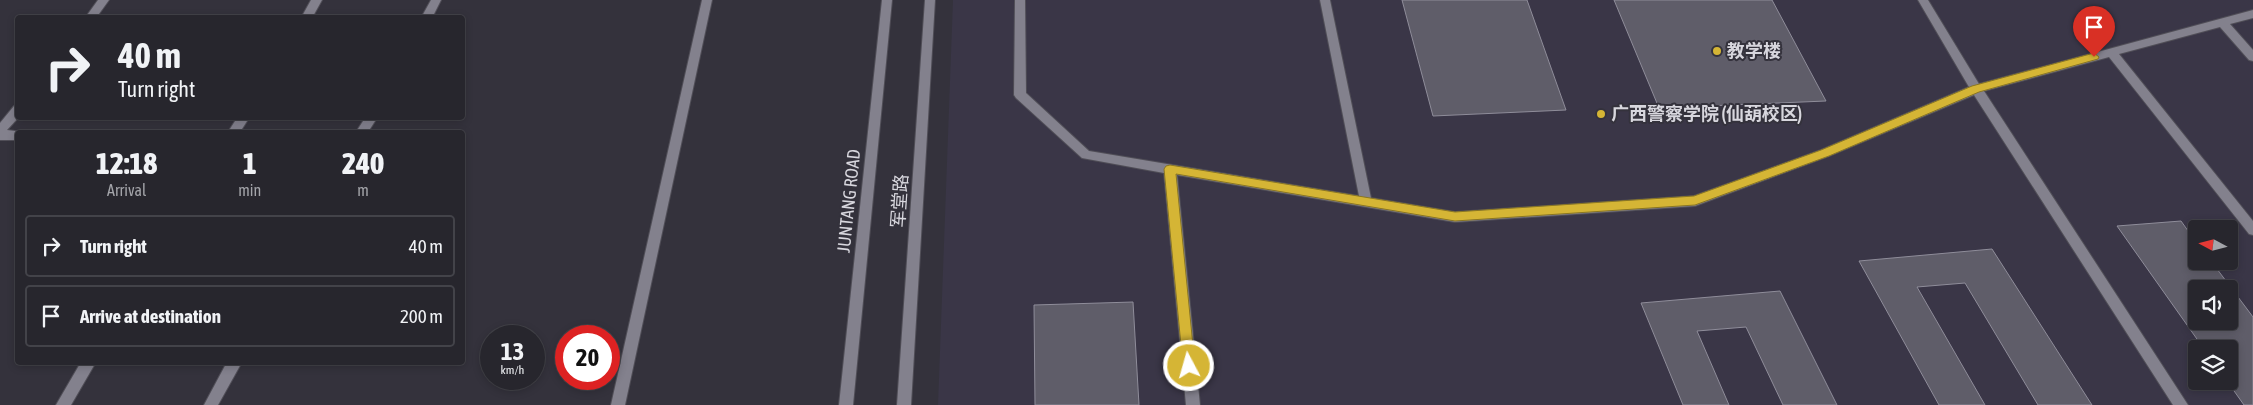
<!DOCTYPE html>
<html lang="en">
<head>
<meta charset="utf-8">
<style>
  :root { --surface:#27262d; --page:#2f2e35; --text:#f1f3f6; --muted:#a4a5aa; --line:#434349 }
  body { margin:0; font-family:"Asap Condensed","Noto Sans SC",sans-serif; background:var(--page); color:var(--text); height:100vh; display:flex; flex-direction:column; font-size:19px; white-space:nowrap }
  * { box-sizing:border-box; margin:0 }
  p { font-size:16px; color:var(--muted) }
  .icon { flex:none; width:28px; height:28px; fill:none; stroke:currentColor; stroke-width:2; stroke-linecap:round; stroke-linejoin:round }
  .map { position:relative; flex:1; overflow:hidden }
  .sheet { position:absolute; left:15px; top:130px; width:450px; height:235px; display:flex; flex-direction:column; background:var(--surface); border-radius:5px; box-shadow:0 2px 8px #0003,0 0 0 1px var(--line) }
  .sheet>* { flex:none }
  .top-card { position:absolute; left:15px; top:15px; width:450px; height:105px; border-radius:5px; box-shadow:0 2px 8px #0003,0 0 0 1px var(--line); background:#27262d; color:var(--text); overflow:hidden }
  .needle { width:32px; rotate:277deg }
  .tools { position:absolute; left:2188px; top:220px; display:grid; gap:10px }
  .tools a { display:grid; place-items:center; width:50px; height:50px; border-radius:5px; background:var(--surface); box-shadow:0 2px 8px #0003,0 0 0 1px var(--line); font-size:25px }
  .speed { position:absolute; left:480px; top:325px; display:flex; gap:10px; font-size:25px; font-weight:700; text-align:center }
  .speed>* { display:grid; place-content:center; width:65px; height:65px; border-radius:50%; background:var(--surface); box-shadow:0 2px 8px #0003,0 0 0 1px var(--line); line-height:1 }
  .speed small { font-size:12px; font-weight:400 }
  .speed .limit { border:8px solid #d22; background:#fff; color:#111 }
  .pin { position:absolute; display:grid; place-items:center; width:42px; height:42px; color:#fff; margin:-51px -21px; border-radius:50% 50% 50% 0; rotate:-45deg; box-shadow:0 0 5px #0007 }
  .pin .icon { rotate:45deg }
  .me { position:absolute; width:55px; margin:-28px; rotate:354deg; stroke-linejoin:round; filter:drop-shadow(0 0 4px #0008) }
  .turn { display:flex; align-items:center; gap:18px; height:105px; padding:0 20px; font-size:22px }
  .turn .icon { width:65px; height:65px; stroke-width:2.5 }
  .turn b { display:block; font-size:35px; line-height:42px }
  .eta { display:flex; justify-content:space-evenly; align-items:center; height:85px; text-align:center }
  .eta b { font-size:30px; font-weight:800; line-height:35px }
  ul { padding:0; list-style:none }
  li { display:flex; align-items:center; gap:15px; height:62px; margin:0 10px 8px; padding:0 10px; border:2px solid var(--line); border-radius:5px }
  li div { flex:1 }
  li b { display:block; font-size:19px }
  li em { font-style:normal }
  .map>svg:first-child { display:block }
</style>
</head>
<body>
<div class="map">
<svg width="2253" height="405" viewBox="0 0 2253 405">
  <rect width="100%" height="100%" fill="#34323c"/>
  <!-- built -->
  <path fill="#3a3647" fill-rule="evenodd" d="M953,0H2253V405H938ZM2196,229H2229V261H2196ZM2196,289H2229V321H2196ZM2196,349H2229V381H2196Z"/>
  <!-- building -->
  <path fill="#5f5d69" stroke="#8f8d9a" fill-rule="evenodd" d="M1402,0H1527L1566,110L1433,116Z
    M1614,0H1772L1826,101L1659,108Z
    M2181,221L2196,242V261H2211L2253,317V405H2244L2227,381H2229V349H2204L2117,226ZM2196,289H2229V321H2196Z
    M1992,249L2092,405H2038L1965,283L1917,287L1985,405H1939L1859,261Z
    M1780,291L1837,405H1783L1746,327L1697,331L1729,405H1683L1641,303Z
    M1133,302L1139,405H1035L1034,305Z"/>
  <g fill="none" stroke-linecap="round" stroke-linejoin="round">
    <defs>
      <path id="lane" d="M98,0H109L96,18H85Z
        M311,0H322L312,18H301Z
        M431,0H441L432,18H421Z
        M702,0H712L625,405H611Z
        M1015,0H1025L1026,93L1089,151L1359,196L1320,0H1330L1371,198L1455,212L1694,196L1821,150L1969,87L1918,0H1928L1979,84L2253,10V18L2230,24L2253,50V61L2249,60L2220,27L2119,54L2253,221V235L2249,234L2109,57L1984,91L2188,405H2173L1974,95L1829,156L1695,206L1455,222L1177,175L1200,405H1186L1164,173L1082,158L1016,98L1014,95Z
        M18,105V118L7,130L23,132H18V140H0V123L14,106Z
        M237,118H249L240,132H228Z
        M365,118H377L368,132H356Z
        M81,362H96L71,405H56Z
        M227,362H242L218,405H204Z"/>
      <path id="street" d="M882,0H892L853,405H839Z
        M925,0H935L911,405H897Z"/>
    </defs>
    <!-- lane casing -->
    <use href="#lane" stroke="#504e57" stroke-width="2"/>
    <!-- street casing -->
    <use href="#street" stroke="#504e57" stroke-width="2"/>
    <!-- lane -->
    <use href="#lane" fill="#83818d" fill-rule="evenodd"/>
    <!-- street -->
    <use href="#street" fill="#83818d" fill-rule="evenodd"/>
  </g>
  <!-- route -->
  <path fill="#d5b535" stroke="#8a7622" d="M2094,53L2099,57L2098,59L1979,92L1829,156L1695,205L1455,221L1176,174L1195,366L1193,370L1189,371L1185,370L1183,366L1164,169L1166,166L1170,165L1455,212L1694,196L1821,150L1972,86Z"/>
  <!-- markers -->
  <g fill="#d5b535" stroke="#34323c" stroke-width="2">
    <circle cx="1717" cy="51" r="5"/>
    <circle cx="1601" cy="114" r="5"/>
  </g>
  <g text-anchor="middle" stroke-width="4" stroke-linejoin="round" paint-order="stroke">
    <!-- poi labels -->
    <g font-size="18" font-weight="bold" fill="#d8d7de" stroke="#34323c" text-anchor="start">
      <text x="1727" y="57">教学楼</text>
      <text x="1611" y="120">广西警察学院 (仙葫校区)</text>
    </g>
    <!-- street labels -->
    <g font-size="18" fill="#d8d7de" stroke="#34323c">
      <text transform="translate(849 201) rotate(-84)" y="6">JUNTANG ROAD</text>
      <text transform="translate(900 201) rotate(-86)" y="6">军堂路</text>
    </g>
  </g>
</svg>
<div class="tools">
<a><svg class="needle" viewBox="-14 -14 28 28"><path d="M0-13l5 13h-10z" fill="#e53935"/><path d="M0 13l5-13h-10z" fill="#a4a5aa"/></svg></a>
<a><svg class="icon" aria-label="sound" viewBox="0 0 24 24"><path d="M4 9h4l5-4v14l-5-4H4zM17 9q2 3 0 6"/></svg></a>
<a><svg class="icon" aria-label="layers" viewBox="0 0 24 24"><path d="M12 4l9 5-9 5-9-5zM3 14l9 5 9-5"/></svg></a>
</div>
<div class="speed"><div>13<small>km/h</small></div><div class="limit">20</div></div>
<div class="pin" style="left:2094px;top:57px;background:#d93025"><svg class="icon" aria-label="arrive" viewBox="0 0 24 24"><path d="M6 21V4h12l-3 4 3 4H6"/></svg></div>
<svg class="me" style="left:1189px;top:366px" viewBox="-20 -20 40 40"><circle r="17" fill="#d5b535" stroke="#fff" stroke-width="3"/><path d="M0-11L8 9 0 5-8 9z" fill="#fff"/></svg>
<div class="top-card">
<div class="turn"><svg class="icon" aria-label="right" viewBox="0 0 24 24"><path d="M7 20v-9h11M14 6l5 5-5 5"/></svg><div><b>40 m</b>Turn right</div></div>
</div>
<section class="sheet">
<div class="eta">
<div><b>12:18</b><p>Arrival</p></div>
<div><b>1</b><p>min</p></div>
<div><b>240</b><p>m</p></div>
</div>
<ul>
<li><svg class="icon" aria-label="right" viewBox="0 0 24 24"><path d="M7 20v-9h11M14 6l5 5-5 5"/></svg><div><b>Turn right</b></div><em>40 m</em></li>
<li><svg class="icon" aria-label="arrive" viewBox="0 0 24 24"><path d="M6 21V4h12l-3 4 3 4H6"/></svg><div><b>Arrive at destination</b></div><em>200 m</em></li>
</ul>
</section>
</div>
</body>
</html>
